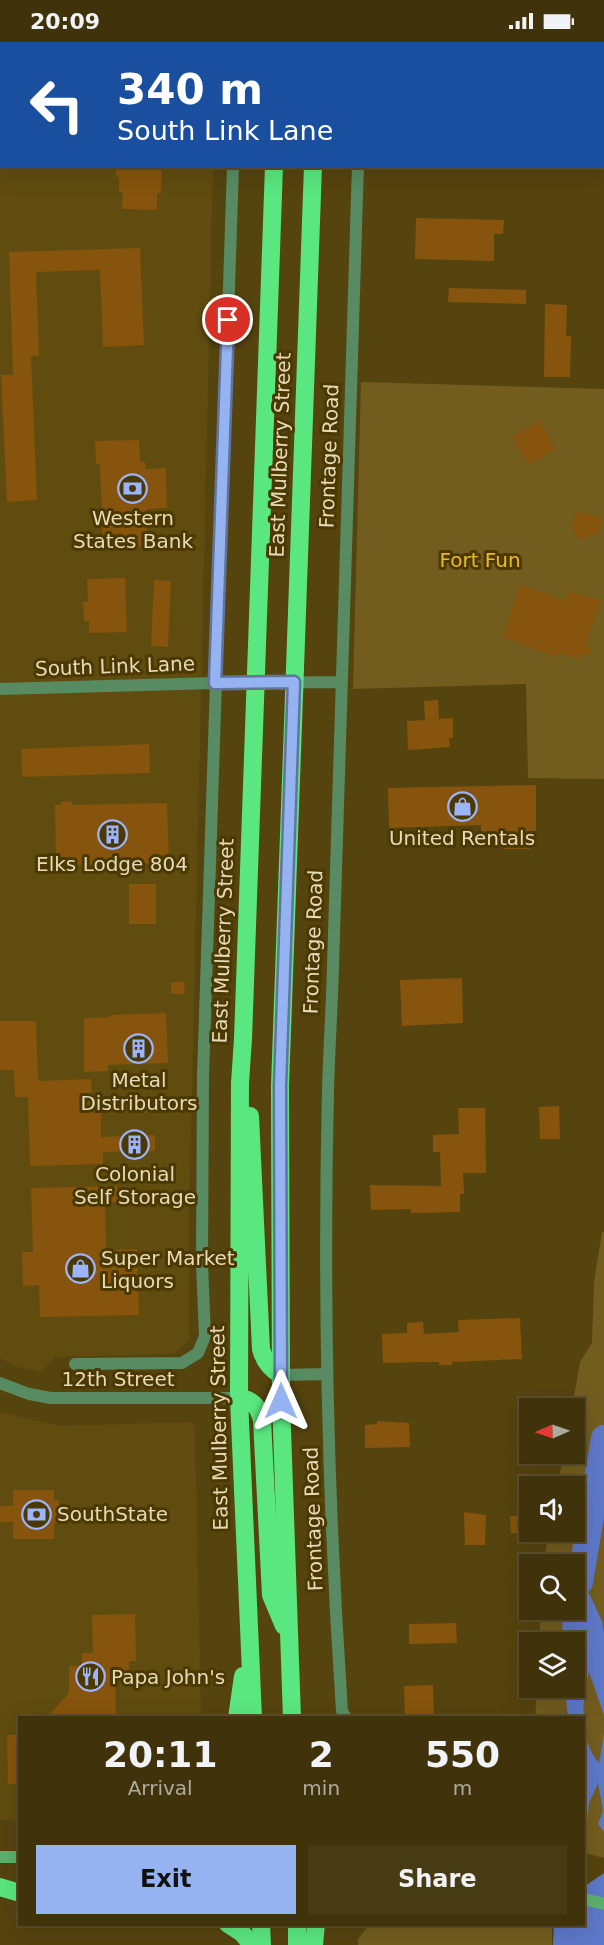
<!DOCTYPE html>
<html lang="en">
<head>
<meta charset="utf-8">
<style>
  :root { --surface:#40330b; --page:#473b14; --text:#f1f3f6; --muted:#aeaa9d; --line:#594e2c; --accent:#95b2f1 }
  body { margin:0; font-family:"DejaVu Sans",sans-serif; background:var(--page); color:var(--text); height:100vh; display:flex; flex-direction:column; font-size:22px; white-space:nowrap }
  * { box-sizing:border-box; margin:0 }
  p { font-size:20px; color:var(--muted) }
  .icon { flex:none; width:33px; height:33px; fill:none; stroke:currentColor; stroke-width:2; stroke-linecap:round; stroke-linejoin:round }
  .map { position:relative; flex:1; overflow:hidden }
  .sheet { position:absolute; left:18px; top:1674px; width:567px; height:210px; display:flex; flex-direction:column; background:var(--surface); border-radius:0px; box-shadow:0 6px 24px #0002,0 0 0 2px var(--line) }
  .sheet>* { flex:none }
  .hud { position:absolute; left:0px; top:0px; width:604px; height:126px; box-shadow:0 6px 24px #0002,0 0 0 2px var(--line); background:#1a4fa0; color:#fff; overflow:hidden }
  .needle { width:39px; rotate:268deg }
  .fabs { position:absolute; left:519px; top:1356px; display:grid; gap:12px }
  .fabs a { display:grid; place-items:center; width:66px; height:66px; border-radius:0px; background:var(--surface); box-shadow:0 6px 24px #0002,0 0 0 2px var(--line); font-size:30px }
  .pin { position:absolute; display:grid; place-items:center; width:51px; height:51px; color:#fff; margin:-26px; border:3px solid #fff; border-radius:50%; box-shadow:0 2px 6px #0007 }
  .me { position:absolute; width:66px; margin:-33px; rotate:0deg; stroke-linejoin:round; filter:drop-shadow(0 0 4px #0008) }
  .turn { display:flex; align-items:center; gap:21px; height:126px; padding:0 18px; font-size:27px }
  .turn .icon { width:78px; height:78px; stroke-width:2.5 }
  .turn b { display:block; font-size:42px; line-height:51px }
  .eta { display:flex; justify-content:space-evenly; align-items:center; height:102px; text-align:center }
  .eta b { font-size:36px; font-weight:700; line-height:42px }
  .action { display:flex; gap:12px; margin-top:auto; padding:12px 18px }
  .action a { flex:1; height:69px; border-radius:0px; background:var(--accent); color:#111; font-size:24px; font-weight:700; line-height:69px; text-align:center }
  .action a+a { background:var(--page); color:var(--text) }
  .status { display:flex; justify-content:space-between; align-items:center; height:42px; padding:0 30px; background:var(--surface); direction:ltr }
  .status svg { height:16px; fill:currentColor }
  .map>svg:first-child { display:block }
</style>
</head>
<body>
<div class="status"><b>20:09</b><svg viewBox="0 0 49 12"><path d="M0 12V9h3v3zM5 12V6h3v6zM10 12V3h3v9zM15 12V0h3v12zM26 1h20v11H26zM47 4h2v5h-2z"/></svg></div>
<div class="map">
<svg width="604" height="1903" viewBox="0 0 604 1903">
  <rect width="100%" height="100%" fill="#56440f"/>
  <!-- built -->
  <path fill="#604c0f" d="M0,0H220L2,2V124L213,125L189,1179V1298L173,1312L54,1315L42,1330L18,1325L0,1316Z
    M0,1370L59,1384L191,1380L195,1385L201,1675L20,1676L19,1779L0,1778Z"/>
  <!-- green -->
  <path fill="#735d1e" d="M361,340L604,347V737L528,736L526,642L353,647Z
    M602,1190H604V1816L584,1811V1676H535L537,1646H574V1600H539L541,1568H574V1522H543L544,1519L549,1490H574V1444H557L564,1412H574V1366H572L580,1320L592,1301L594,1241Z
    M369,1883H552V1903H358V1897Z"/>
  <!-- water -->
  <path fill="#5e78c9" d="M585,1502L586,1545L602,1579L604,1592V1673L589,1630C582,1658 578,1697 599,1721L604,1692V1790L598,1782L603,1769L598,1741L589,1761L584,1808V1676L568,1675L565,1646H574V1600H562L563,1568H574L575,1524Z
    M604,1831V1903H553L554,1883L584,1882V1835L585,1844Z"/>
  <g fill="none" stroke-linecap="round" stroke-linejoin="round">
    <!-- canal -->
    <path stroke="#5e78c9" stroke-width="15" d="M567,0L568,2
      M603,29H604"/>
    <!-- river -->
    <path stroke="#5e78c9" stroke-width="26" d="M580,1540L604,1396"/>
  </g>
  <!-- building -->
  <path fill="#86540c" d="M116,124H162L161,152L157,151V168L122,167L123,150H119V135H116Z
    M416,176L504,178L503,192H494V219L415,217Z
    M140,206L144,303L103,305L100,228L36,230L39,314H31L37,458L7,460L1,333H13L9,210Z
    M449,246L526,248V262L448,260Z
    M545,262L567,263L566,294H571L570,335H544Z
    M539,379L556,407L529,423L512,395Z
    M139,398L140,420H145L146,427L166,426L167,466L147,467V490H141V505L103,507L100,422H96L95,399Z
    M576,469L602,476L598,493L589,491L587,497L575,495L576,489L572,488Z
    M125,536L127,590L89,591V579H84L83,560H88L87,537Z
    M154,538L171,539L168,605L151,604Z
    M521,543L565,559L570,549L601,559L585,602L592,605L588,614L580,612L578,617L557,610L556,615L502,595Z
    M438,658L439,677L453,676V696H449L450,705L408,708L407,679L425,678L424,659Z
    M149,702L150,731L22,735L21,707Z
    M536,743V789H529L530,807H504V790H481V783L389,786L388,746Z
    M72,759V763L167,761L169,821L56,823L55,763H61V760Z
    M129,842H156V882H129Z
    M462,936L463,981L402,984L400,938Z
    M171,940H184L185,952H171Z
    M166,971L168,1021L108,1023V1029L84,1030V976L110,975V973Z
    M0,979H36L38,1039L91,1037L93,1071H101V1095L155,1093V1109L103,1110V1122L30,1124L28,1055H15L14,1028H0Z
    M155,1056L156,1070L115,1071V1057Z
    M559,1064L560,1097H540L539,1065Z
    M458,1066H485L486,1131H463L464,1152H460V1170L411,1171V1167L371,1168L370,1143L441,1144L440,1110H433V1093L459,1092Z
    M117,1144L118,1160H105L106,1208L137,1207L139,1273L40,1275L39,1243L23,1244L22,1210H33L31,1146Z
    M520,1276L522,1317L452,1320V1323H439V1320H425L383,1321L382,1292L407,1291V1281L423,1280L424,1292L459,1290L458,1278Z
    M377,1379L409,1381L410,1405L365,1406V1383L377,1382Z
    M13,1448H54V1458H59V1481H54V1497H13V1480H0V1464H13Z
    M464,1470L486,1473L485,1503H465Z
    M510,1474H528V1491H511Z
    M135,1572L136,1619H129V1632H115L116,1676H46L69,1651V1624H82V1611H93L92,1573Z
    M456,1581L457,1601L409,1602V1582Z
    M433,1643L434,1676H405L404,1644Z
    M7,1693H20V1742H8Z"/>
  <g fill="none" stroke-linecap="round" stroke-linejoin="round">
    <!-- street -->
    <path stroke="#588b61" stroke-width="12" d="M238,2V0
      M362,2V0
      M0,647L215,641L339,640
      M75,1322L182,1321L198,1311L205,1294L202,1222L203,1034L233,124
      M281,1333L327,1332
      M0,1341L29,1352L51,1356H239
      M346,1676L342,1669C328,1463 323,1255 328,1048C329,1007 332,966 333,924C339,658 349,391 358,124"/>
    <!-- secondary -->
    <path stroke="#5cb16e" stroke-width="12" d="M0,1815H20
      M584,1857L604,1862"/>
    <!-- highway -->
    <path stroke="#5ae77f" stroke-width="18" d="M278,2V0
      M318,2V0
      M250,1074L261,1307C264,1319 270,1327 281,1333
      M239,1356C253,1358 258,1364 262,1378L271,1553L284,1584
      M237,1676L243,1634
      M253,1676L239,1356L240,1041L243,997L274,124
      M292,1676L281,1359L280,1044L313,124
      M0,1845L20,1851
      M228,1882L242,1891L252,1903
      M261,1882L262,1903
      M297,1882V1903
      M314,1903L316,1882"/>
  </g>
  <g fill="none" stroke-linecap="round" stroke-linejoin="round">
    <defs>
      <path id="route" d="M228,278L215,641L294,640L280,1044L281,1359"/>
    </defs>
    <!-- route casing -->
    <use href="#route" stroke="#61749d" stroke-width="15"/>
    <!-- route -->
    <use href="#route" stroke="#95b2f1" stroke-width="10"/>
  </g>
  <!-- icons -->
  <defs>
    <symbol id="bank-ring" viewBox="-11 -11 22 22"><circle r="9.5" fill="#4b3901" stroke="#9bb4fd" stroke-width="1.5"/><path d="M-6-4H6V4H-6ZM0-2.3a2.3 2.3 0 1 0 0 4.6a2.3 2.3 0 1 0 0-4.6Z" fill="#9bb4fd"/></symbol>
    <symbol id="shop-ring" viewBox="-11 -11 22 22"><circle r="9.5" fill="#4b3901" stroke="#9bb4fd" stroke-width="1.5"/><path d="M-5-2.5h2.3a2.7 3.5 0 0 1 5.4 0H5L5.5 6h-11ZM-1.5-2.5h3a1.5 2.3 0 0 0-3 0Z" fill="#9bb4fd"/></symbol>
    <symbol id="building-ring" viewBox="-11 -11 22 22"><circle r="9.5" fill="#4b3901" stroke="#9bb4fd" stroke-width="1.5"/><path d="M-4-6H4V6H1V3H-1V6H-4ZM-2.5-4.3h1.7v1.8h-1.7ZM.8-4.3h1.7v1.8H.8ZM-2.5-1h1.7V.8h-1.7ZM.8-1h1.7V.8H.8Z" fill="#9bb4fd"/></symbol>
    <symbol id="restaurant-ring" viewBox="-11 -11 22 22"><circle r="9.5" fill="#4b3901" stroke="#9bb4fd" stroke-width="1.5"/><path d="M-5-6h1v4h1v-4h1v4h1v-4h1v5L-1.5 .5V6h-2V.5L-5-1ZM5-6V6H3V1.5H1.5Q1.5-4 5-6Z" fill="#9bb4fd"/></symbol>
  </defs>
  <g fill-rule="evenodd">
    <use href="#bank-ring" x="116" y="430" width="33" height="33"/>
    <use href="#shop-ring" x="446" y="748" width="33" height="33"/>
    <use href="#building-ring" x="96" y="776" width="33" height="33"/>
    <use href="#building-ring" x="122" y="990" width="33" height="33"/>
    <use href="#building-ring" x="118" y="1086" width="33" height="33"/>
    <use href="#shop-ring" x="64" y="1210" width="33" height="33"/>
    <use href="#bank-ring" x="20" y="1456" width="33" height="33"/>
    <use href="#restaurant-ring" x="74" y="1618" width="33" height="33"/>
  </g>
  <g text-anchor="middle" stroke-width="6" stroke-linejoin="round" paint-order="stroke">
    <!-- street labels -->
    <g font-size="20" fill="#e7daba" stroke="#4b3901">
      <text transform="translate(280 413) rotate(-88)" y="7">East Mulberry Street</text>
      <text transform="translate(329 414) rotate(-88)" y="7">Frontage Road</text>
      <text transform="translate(115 624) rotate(-2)" y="7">South Link Lane</text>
      <text transform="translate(223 899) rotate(-88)" y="7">East Mulberry Street</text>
      <text transform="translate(313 900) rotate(-88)" y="7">Frontage Road</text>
      <text x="118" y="1344">12th Street</text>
      <text transform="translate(219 1386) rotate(-91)" y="7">East Mulberry Street</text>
      <text transform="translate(313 1477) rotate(-92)" y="7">Frontage Road</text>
    </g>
    <!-- poi labels -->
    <g font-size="20" fill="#e7daba" stroke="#4b3901">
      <text x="133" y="483">Western<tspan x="133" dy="23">States Bank</tspan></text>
      <text x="462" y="803">United Rentals</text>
      <text x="112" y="829">Elks Lodge 804</text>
      <text x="139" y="1045">Metal<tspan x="139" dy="23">Distributors</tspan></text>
      <text x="135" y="1139">Colonial<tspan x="135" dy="23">Self Storage</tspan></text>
      <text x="101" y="1223" text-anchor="start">Super Market<tspan x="101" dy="23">Liquors</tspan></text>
      <text x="57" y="1479" text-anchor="start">SouthState</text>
      <text x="111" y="1642" text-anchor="start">Papa John's</text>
    </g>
    <!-- park labels -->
    <g font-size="20" fill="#ebbb25" stroke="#4b3901">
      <text x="480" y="525">Fort Fun</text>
    </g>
  </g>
</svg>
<div class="fabs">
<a><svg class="needle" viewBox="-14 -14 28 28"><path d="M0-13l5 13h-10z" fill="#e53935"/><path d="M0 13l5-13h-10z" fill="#aeaa9d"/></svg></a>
<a><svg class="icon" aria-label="sound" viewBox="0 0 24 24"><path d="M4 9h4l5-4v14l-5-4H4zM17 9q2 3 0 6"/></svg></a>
<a><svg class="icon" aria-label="search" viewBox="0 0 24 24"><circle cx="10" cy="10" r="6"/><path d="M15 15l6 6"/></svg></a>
<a><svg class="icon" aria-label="layers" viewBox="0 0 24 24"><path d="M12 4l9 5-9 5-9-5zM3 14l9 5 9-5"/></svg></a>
</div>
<div class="pin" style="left:228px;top:278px;background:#d93025"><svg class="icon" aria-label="arrive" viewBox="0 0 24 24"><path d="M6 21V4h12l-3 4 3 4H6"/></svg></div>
<svg class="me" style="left:281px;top:1359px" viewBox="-20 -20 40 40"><path d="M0-17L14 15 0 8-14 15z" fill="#95b2f1" stroke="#fff" stroke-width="4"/></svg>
<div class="hud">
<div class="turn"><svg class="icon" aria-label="left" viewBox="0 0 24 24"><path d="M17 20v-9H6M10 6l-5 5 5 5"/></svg><div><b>340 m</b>South Link Lane</div></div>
</div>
<section class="sheet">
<div class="eta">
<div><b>20:11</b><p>Arrival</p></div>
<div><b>2</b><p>min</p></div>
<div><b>550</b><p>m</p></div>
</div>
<div class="action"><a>Exit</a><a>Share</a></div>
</section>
</div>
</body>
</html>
